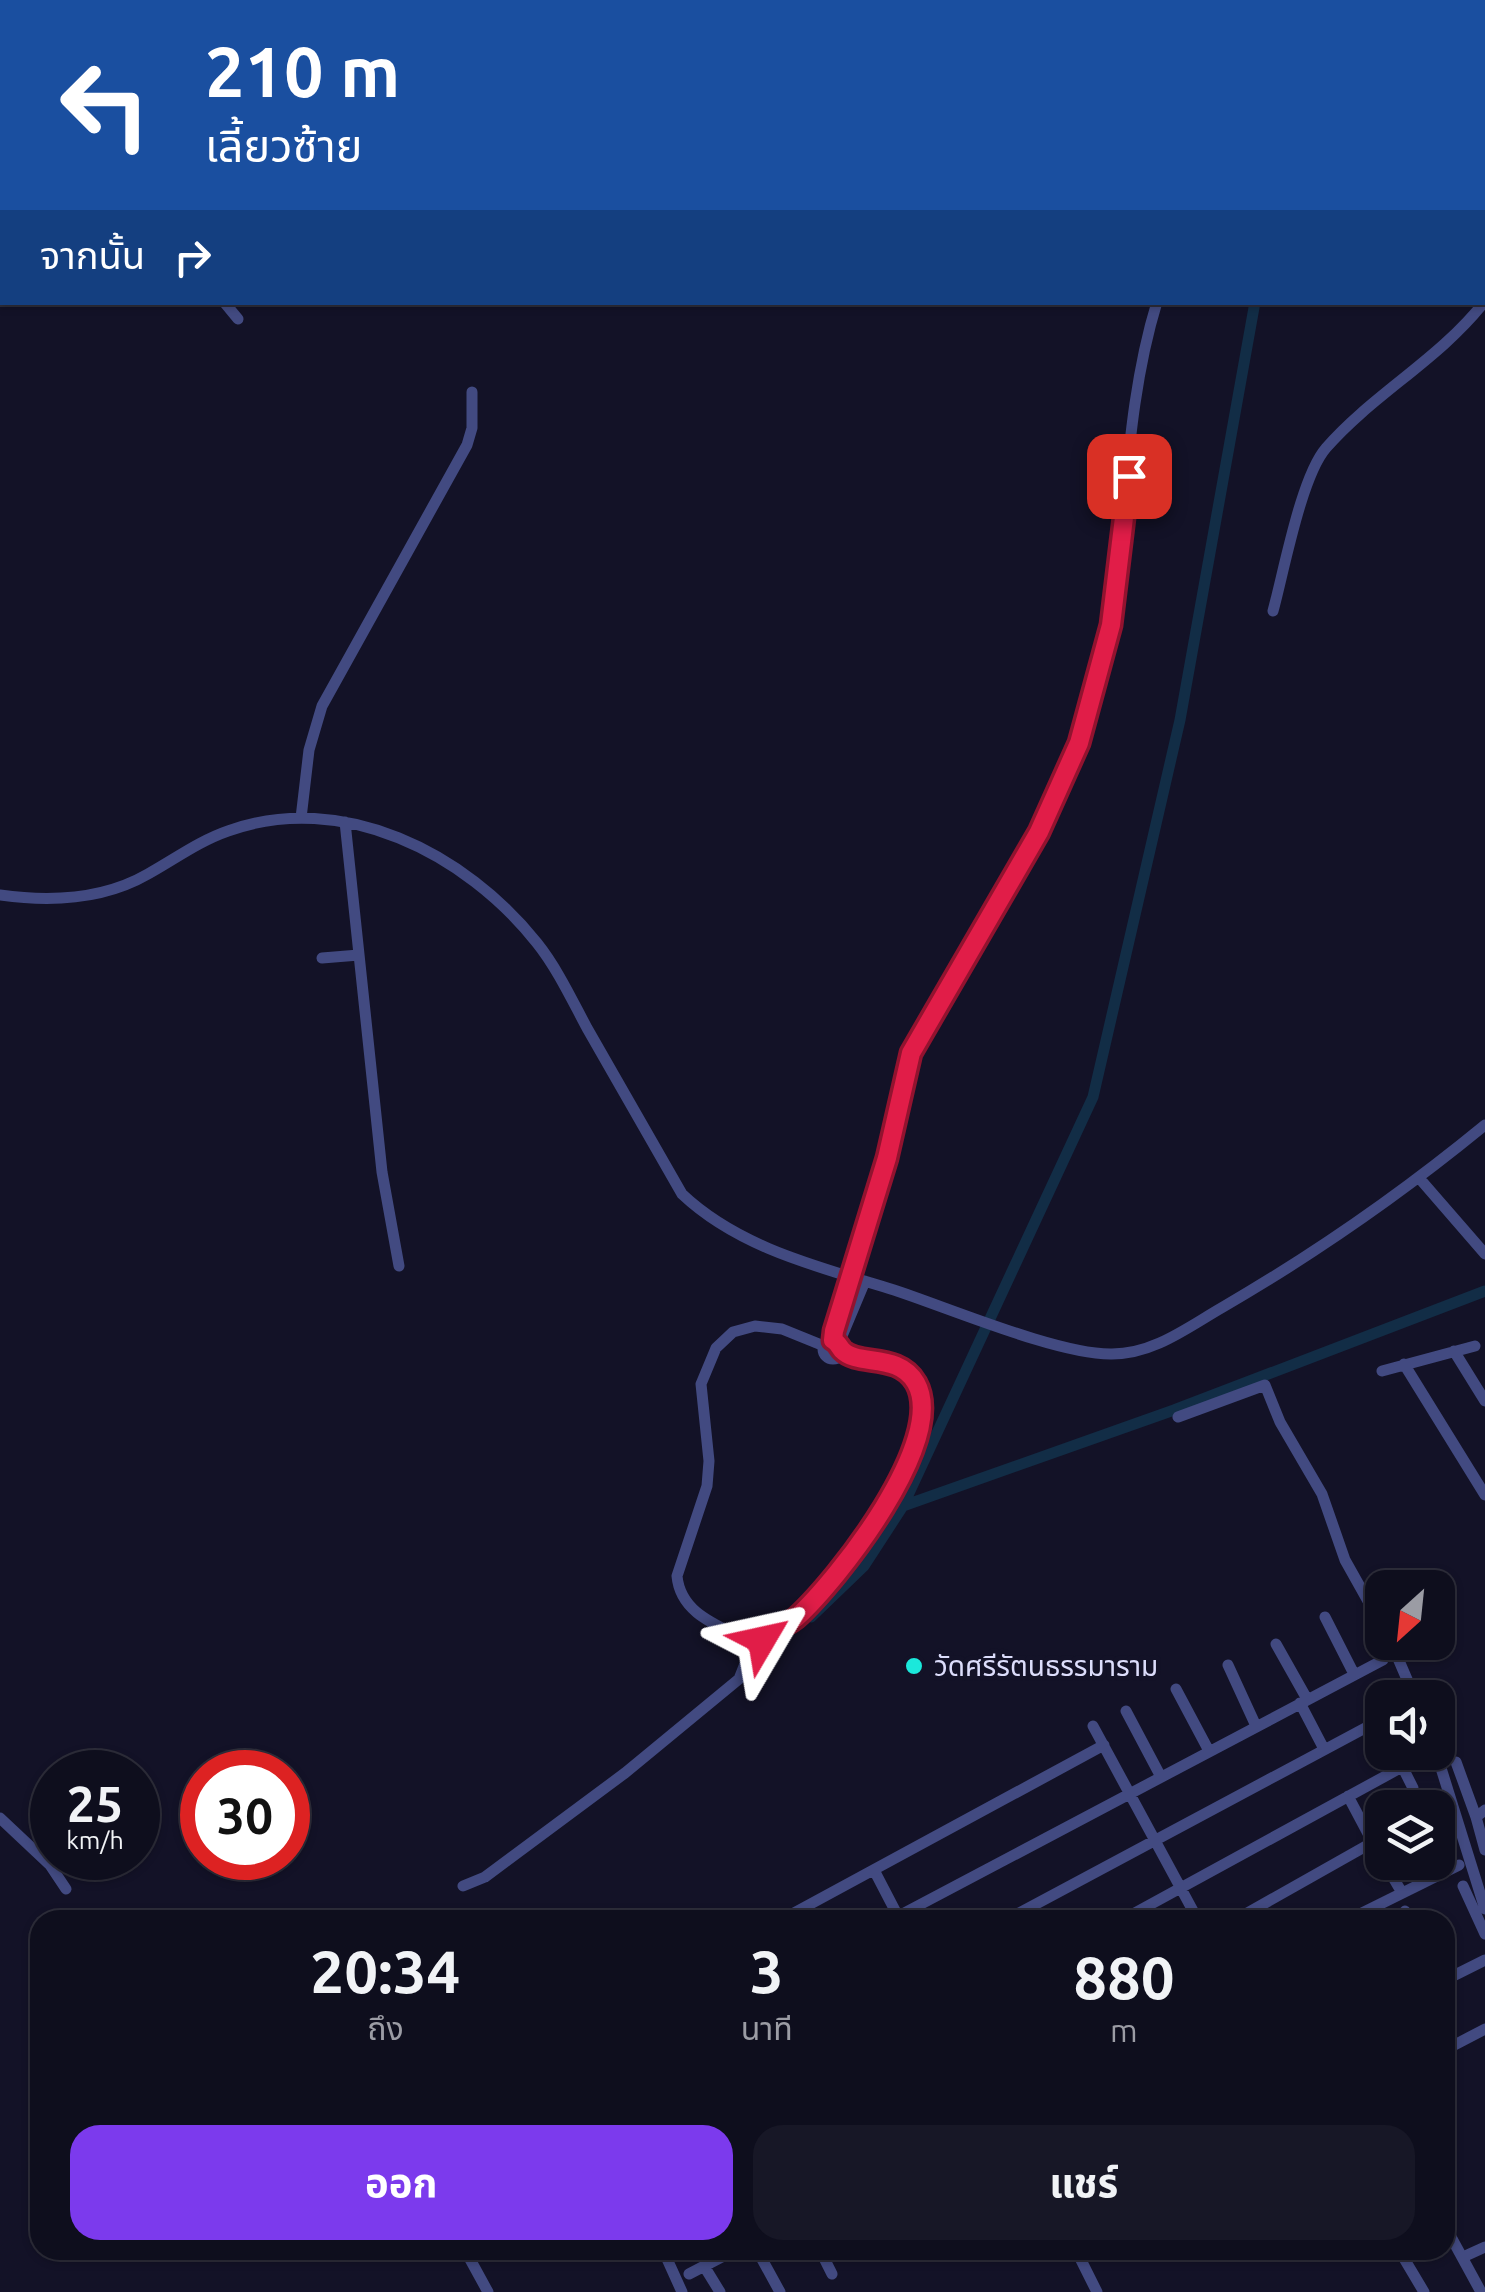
<!DOCTYPE html>
<html lang="th">
<head>
<meta charset="utf-8">
<style>
  :root { --surface:#0e0e1d; --page:#171726; --text:#f1f3f6; --muted:#9b9ca4; --line:#2e2e3b; --accent:#7c3aed }
  body { margin:0; font-family:Ubuntu,"Noto Sans Thai",sans-serif; background:var(--page); color:var(--text); height:100vh; display:flex; flex-direction:column; font-size:38px; white-space:nowrap }
  * { box-sizing:border-box; margin:0 }
  p { font-size:32px; color:var(--muted) }
  .icon { flex:none; width:55px; height:55px; fill:none; stroke:currentColor; stroke-width:2; stroke-linecap:round; stroke-linejoin:round }
  .map { position:relative; flex:1; overflow:hidden }
  .side { position:absolute; left:30px; top:1910px; width:1425px; height:350px; display:flex; flex-direction:column; background:var(--surface); border-radius:30px; box-shadow:0 2px 8px #0004,0 0 0 2px var(--line) }
  .side>* { flex:none }
  .top-card { position:absolute; left:0px; top:0px; width:1485px; height:305px; box-shadow:0 2px 8px #0004,0 0 0 2px var(--line); background:#1a4fa0; color:#fff; overflow:hidden }
  .needle { width:65px; rotate:207deg }
  .fabs { position:absolute; left:1365px; top:1570px; display:grid; gap:20px }
  .fabs a { display:grid; place-items:center; width:90px; height:90px; border-radius:20px; background:var(--surface); box-shadow:0 2px 8px #0004,0 0 0 2px var(--line); font-size:50px }
  .speed { position:absolute; left:30px; top:1750px; display:flex; gap:20px; font-size:50px; font-weight:700; text-align:center }
  .speed>* { display:grid; place-content:center; width:130px; height:130px; border-radius:50%; background:var(--surface); box-shadow:0 2px 8px #0004,0 0 0 2px var(--line); line-height:1 }
  .speed small { font-size:25px; font-weight:400 }
  .speed .limit { border:15px solid #d22; background:#fff; color:#111 }
  .pin { position:absolute; display:grid; place-items:center; width:85px; height:85px; color:#fff; margin:-42px; border-radius:20px; box-shadow:0 5px 15px #0006 }
  .me { position:absolute; width:110px; margin:-55px; rotate:54deg; stroke-linejoin:round; filter:drop-shadow(0 0 8px #0008) }
  .turn { display:flex; align-items:center; gap:35px; height:210px; padding:0 40px; font-size:45px }
  .turn .icon { width:130px; height:130px; stroke-width:2.5 }
  .turn b { display:block; font-size:70px; line-height:85px }
  .then { display:flex; align-items:center; height:95px; padding:0 40px; background:#0003; gap:20px; font-size:38px }
  .eta { display:flex; justify-content:space-evenly; align-items:center; height:170px; text-align:center }
  .eta b { font-size:60px; font-weight:700; line-height:70px }
  .primary-button { display:flex; gap:20px; margin-top:auto; padding:20px 40px }
  .primary-button a { flex:1; height:115px; border-radius:30px; background:var(--accent); color:#fff; font-size:40px; font-weight:700; line-height:115px; text-align:center }
  .primary-button a+a { background:var(--page); color:var(--text) }
  .map>svg:first-child { display:block }
</style>
</head>
<body>
<div class="map">
<svg width="1485" height="2292" viewBox="0 0 1485 2292">
  <rect width="100%" height="100%" fill="#131227"/>
  <g fill="none" stroke-linecap="round" stroke-linejoin="round">
    <!-- canal -->
    <path stroke="#122d46" stroke-width="11" d="M1316,2L1317,0
      M903,1506L1174,1410L1485,1291
      M811,1617L864,1566L903,1506L1093,1097L1180,720L1255,302"/>
    <!-- river -->
    <path stroke="#122d46" stroke-width="18" d="M359,2L361,0
      M0,244H2"/>
    <!-- minor -->
    <path stroke="#424a81" stroke-width="11" d="M409,0V2
      M27,2L31,0
      M295,2L296,0
      M437,2L438,0
      M552,2L553,0
      M0,20L2,19
      M0,279H2
      M224,302L238,319
      M1273,611C1284,571 1301,477 1326,448C1373,394 1440,359 1485,301
      M301,818L309,750L322,706L467,445L472,428V392
      M345,822L382,1172L399,1266
      M0,895C50,902 103,900 148,874C175,859 199,841 228,831C342,790 466,853 537,943C557,968 572,1000 587,1028C619,1083 650,1139 682,1194C739,1248 819,1267 894,1290C949,1308 1059,1355 1112,1354C1154,1354 1188,1327 1223,1307C1316,1253 1401,1194 1485,1125
      M322,958L359,955
      M1420,1179L1485,1254
      M823 1349a10 10 0 1 1 20 0a10 10 0 1 1-20 0Z
      M833,1340C841,1277 871,1219 887,1158C897,1117 901,1073 920,1034C968,934 1041,847 1080,742C1133,601 1113,445 1157,302
      M839,1343L865,1281
      M1454,1351L1485,1401
      M1404,1364L1485,1495
      M1382,1371L1475,1346
      M1178,1417L1265,1385L1280,1422L1322,1494L1345,1560L1382,1626
      M1325,1617L1354,1674
      M736 1638a13 13 0 1 1 26 0a13 13 0 1 1-26 0Z
      M736,1635C709,1622 680,1609 677,1576L707,1486L709,1461L701,1384L716,1348L733,1332L755,1326L782,1329L824,1346
      M762,1636C774,1630 786,1626 796,1617C838,1580 954,1433 913,1379C898,1359 865,1356 842,1351
      M1391,1642L1415,1698
      M1276,1644L1307,1699
      M1228,1665L1256,1726
      M1176,1689L1209,1751
      M1300,1703L1324,1749
      M1126,1711L1161,1777
      M1093,1726L1198,1920
      M1395,1752L1413,1788
      M1436,1752L1485,1909
      M1456,1762L1476,1817
      M1348,1796L1382,1860
      M1485,1810L1476,1817L1485,1850
      M0,1818L50,1865L66,1889
      M1384,1862L1401,1891
      M874,1870L900,1920
      M463,1886L485,1877L625,1773L739,1679L750,1651
      M1463,1886L1485,1934
      M1405,1911L1410,1920
      M781,1920L1104,1745
      M891,1920L1383,1660
      M1006,1920L1382,1719
      M1122,1920L1402,1767
      M1235,1920L1382,1837
      M1348,1920L1459,1865
      M1445,1980L1485,1960
      M1445,2050L1485,2029
      M1445,2226L1481,2292
      M465,2250L488,2292
      M663,2250L682,2292
      M757,2250L780,2292
      M820,2250L832,2274
      M1076,2250L1097,2292
      M1399,2250L1424,2292
      M1463,2257L1485,2247
      M704,2266L720,2292
      M689,2274L735,2250"/>
  </g>
  <g fill="none" stroke-linecap="round" stroke-linejoin="round">
    <defs>
      <path id="route" d="M762,1640V1636C774,1631 786,1626 796,1618C838,1580 948,1440 916,1383C898,1352 858,1367 842,1350C839,1346 837,1342 833,1340L834,1331L887,1158L911,1053L1039,832L1079,743L1111,625L1129,476"/>
    </defs>
    <!-- route casing -->
    <use href="#route" stroke="#92132f" stroke-width="25"/>
    <!-- route -->
    <use href="#route" stroke="#e11d48" stroke-width="18"/>
  </g>
  <!-- markers -->
  <circle fill="#1be8db" stroke="#131227" stroke-width="4" cx="914" cy="1666" r="10"/>
  <g text-anchor="middle" stroke-width="10" stroke-linejoin="round" paint-order="stroke">
    <!-- poi labels -->
    <g font-size="28" fill="#dcddfb" stroke="#131227" text-anchor="start">
      <text x="934" y="1676">วัดศรีรัตนธรรมาราม</text>
    </g>
  </g>
</svg>
<div class="fabs">
<a><svg class="needle" viewBox="-14 -14 28 28"><path d="M0-13l5 13h-10z" fill="#e53935"/><path d="M0 13l5-13h-10z" fill="#9b9ca4"/></svg></a>
<a><svg class="icon" aria-label="sound" viewBox="0 0 24 24"><path d="M4 9h4l5-4v14l-5-4H4zM17 9q2 3 0 6"/></svg></a>
<a><svg class="icon" aria-label="layers" viewBox="0 0 24 24"><path d="M12 4l9 5-9 5-9-5zM3 14l9 5 9-5"/></svg></a>
</div>
<div class="speed"><div>25<small>km/h</small></div><div class="limit">30</div></div>
<div class="pin" style="left:1129px;top:476px;background:#d93025"><svg class="icon" aria-label="arrive" viewBox="0 0 24 24"><path d="M6 21V4h12l-3 4 3 4H6"/></svg></div>
<svg class="me" style="left:762px;top:1640px" viewBox="-20 -20 40 40"><path d="M0-17L14 15 0 8-14 15z" fill="#e11d48" stroke="#fff" stroke-width="4"/></svg>
<div class="top-card">
<div class="turn"><svg class="icon" aria-label="left" viewBox="0 0 24 24"><path d="M17 20v-9H6M10 6l-5 5 5 5"/></svg><div><b>210 m</b>เลี้ยวซ้าย</div></div>
<div class="then">จากนั้น<svg class="icon" aria-label="right" viewBox="0 0 24 24"><path d="M7 20v-9h11M14 6l5 5-5 5"/></svg></div>
</div>
<section class="side">
<div class="eta">
<div><b>20:34</b><p>ถึง</p></div>
<div><b>3</b><p>นาที</p></div>
<div><b>880</b><p>m</p></div>
</div>
<div class="primary-button"><a>ออก</a><a>แชร์</a></div>
</section>
</div>
</body>
</html>
